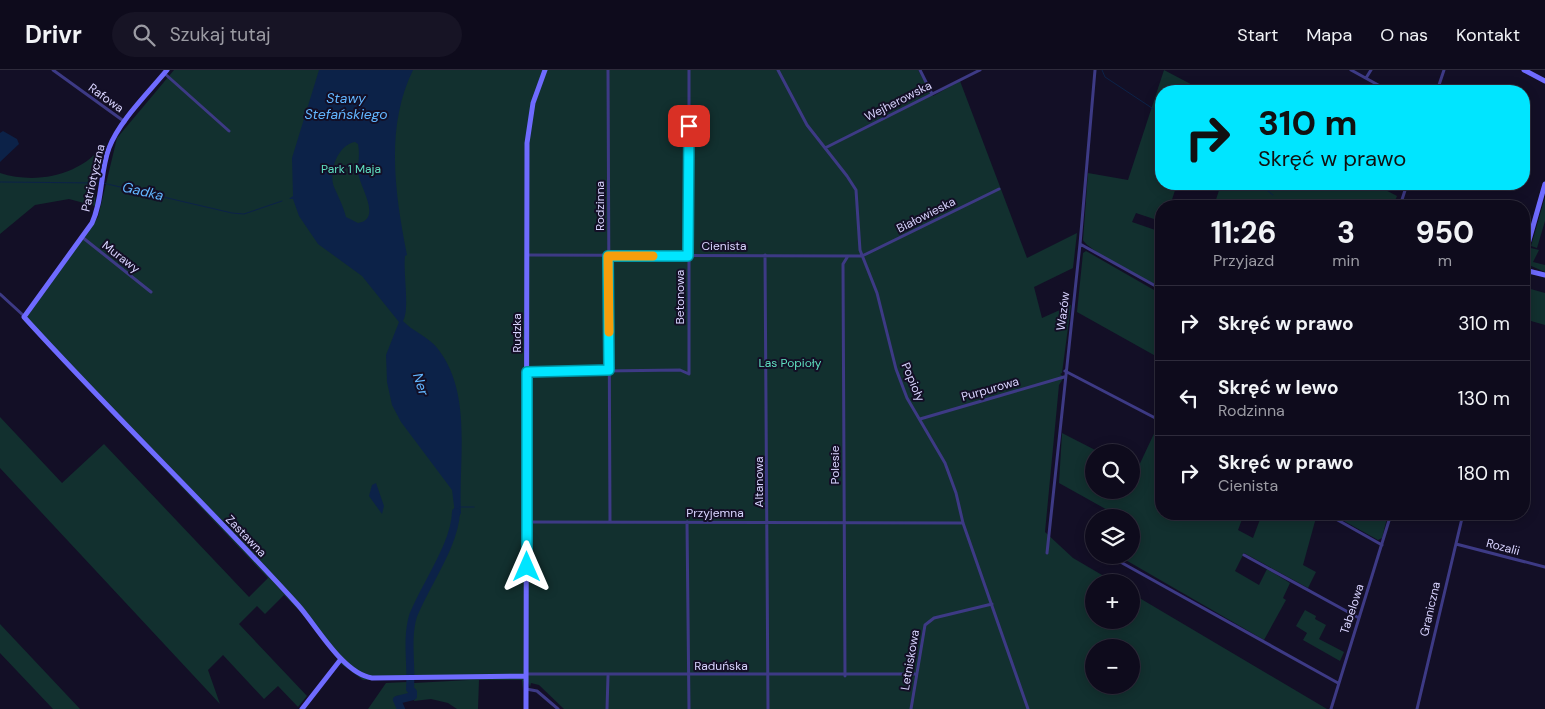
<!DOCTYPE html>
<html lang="pl">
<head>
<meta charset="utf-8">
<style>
  :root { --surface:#0e0b1c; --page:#171425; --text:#f1f3f6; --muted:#9b9ba3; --line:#2e2b3b }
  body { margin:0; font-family:"DM Sans",sans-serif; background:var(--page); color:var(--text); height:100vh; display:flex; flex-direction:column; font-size:19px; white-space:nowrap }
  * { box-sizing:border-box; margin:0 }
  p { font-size:16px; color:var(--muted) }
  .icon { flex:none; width:28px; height:28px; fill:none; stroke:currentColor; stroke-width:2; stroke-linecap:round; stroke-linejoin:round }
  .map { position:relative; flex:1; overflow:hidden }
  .side { position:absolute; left:1155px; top:130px; width:375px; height:320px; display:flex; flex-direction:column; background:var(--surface); border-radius:20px; box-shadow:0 2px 12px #0003,0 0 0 1px var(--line) }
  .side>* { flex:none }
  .banner { position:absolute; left:1155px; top:15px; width:375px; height:105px; border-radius:20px; box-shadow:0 2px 12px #0003,0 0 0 1px var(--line); background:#00e5ff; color:#111; overflow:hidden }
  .fabs { position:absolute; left:1085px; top:374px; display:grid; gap:10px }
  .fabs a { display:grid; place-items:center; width:55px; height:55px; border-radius:50%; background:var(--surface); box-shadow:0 2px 12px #0003,0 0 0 1px var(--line); font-size:25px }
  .pin { position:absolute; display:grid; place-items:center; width:42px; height:42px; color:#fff; margin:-21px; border-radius:10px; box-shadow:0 2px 8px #0006 }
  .me { position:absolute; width:55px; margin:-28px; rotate:0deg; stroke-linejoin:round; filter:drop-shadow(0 0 4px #0008) }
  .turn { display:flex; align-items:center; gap:18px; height:105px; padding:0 20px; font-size:22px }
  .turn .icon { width:65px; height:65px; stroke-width:2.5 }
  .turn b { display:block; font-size:35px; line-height:42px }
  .eta { display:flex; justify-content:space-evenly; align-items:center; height:85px; text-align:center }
  .eta b { font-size:30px; font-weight:700; line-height:35px }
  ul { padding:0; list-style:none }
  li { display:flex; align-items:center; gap:15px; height:75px; padding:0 20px; border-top:1px solid var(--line) }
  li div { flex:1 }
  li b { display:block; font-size:19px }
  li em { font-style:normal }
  header { display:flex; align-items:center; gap:30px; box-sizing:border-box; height:70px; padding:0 25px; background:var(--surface); border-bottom:1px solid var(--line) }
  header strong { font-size:24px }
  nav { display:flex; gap:28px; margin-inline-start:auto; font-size:18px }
  .search { width:350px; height:45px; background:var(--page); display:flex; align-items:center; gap:12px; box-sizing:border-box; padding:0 18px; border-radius:28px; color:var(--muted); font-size:19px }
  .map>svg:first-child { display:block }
</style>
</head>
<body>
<header>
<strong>Drivr</strong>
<div class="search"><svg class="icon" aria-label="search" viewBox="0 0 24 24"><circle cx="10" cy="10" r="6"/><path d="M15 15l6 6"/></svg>Szukaj tutaj</div>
<nav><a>Start</a><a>Mapa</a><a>O nas</a><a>Kontakt</a></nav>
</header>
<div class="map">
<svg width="1545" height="639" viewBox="0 0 1545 639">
  <rect width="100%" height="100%" fill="#130f26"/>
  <!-- green -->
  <path fill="#12302f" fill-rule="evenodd" d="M174,0H918L933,26L960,11L1027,188L1077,163L1073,198L1034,217L1042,248L1071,235L1062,303L1060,304L1064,307L1059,315L1045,462L1073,488L1114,512H1094V550H1131V523L1327,639H564L539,615L531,613L530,617L528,612L523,611L522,621V610H479L478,639H457L448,633L431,629L414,631L416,622L413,618L414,613L469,610H363L341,594L315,557L284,525L265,544L257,536L239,554L307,626L298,637L278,616L264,629L223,585L208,600L220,634L0,398V347L62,413L104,374L249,527L268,508L24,251L98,147L117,68ZM1094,578H1131V615H1094Z
    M1164,0L1204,21H1161V114H1177L1170,136H1161L1160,152L1156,153L1157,150L1136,143L1132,152L1161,162V216C1149,213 1086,179 1083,170L1088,103L1128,110Z
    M105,73L106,77L96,108L95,136L69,129L35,135L0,164V103C37,115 82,105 105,73Z
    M1221,114H1374L1397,126L1393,136H1214Z
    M1545,127V151L1537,178L1531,176Z
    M1531,178L1539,180L1533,192L1545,195V202L1529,195L1527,190Z
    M1086,181L1161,224V289L1077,242L1083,183Z
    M1527,218L1545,223V255L1524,249V230Z
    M1159,353L1161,355V405L1157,415L1161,417V444H1244L1238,460L1253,468L1262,444H1317L1303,495L1316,502L1308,518L1244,483L1235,501L1259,515L1267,499L1290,513L1283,528L1286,530L1264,570L1117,485H1131V460L1134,455L1131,454V448L1120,447L1059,413L1062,363L1099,382H1094V420H1131V400L1136,402Z
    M1346,444H1388L1382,468L1378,470L1344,451Z
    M1305,540L1316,546L1315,549L1326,555L1319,569L1344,582L1340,591L1303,570L1307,563L1296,556Z
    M0,554L80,639H53L0,583Z
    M407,612L409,625L396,626L394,629L398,639H368L386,613Z"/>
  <!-- water -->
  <path fill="#0c2248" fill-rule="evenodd" d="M319,0H413C385,57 395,124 407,185L405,186C403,204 410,239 403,251C412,261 429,267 438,279C473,324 458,391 461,443L456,452L452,420L401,352L392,335L387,312L386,285L399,252L362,206L318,174L299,146L293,129H289L293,126L292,88ZM355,72L358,74C360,84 358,92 358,102C359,116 383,149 358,153L346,147C343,136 339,128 334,117C328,101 338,75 355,72Z
    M3,61L17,69L19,74L0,92V63Z
    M376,413L384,436L382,444L369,426L372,415Z"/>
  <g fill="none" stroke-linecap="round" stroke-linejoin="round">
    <!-- stream -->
    <path stroke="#0c2248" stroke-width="1" d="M1102,0L1105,7L1161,44
      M0,112L99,113
      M103,113L232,143L244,144L282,131
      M1259,114L1273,125
      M460,437H474"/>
    <!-- river -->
    <path stroke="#0c2248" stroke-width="8" d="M401,639L397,630L413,626V622L410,619C412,595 406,570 413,546C425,515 455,475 456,442"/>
    <!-- street -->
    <path stroke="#3d3a85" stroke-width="3" d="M53,0L125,52
      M608,0L610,451
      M778,0L807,55L847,106L856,120L860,180L877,223L896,299L907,328L945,393L956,423L963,453L1028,639
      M920,0L932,24
      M1351,0L1389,21
      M164,3L229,61
      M1366,8L1371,0
      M1280,19L1289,21
      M1437,21L1444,0
      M825,78L980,0
      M1400,136L1407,114
      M82,167L151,222
      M1080,174L1161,219
      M527,185L862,186L999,119
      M765,185L768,639
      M0,224L24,246
      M1065,301L1161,351
      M527,302L680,300L689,304V0
      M920,349L1064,307
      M1327,444L1382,475
      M527,452L963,453
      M687,452L689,639
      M1456,474L1545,497
      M1047,483L1080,174L1095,0
      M1244,485L1359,548
      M1115,489L1338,613
      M526,604H915
      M845,606L843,194L848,186
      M526,619L537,621L558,639
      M607,639L608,606
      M911,639L925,555L934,548L992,534
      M1331,639L1391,444
      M1417,639L1463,444"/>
    <!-- secondary -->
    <path stroke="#6f6bff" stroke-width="5" d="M167,0C149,22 119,51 109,78C100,102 103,129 92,153L24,247C113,345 209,437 298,535C316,555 343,604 372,608L526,606
      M1524,0L1545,11
      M1524,188L1545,114
      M1524,200L1545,205
      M302,639L341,589
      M526,639L527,73L533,33L545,0"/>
  </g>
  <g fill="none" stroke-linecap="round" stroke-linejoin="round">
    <defs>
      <path id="route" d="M527,497V302L609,300L608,186H688L689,56"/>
    </defs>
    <!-- route casing -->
    <use href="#route" stroke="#0095a6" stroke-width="12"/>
    <!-- route -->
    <use href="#route" stroke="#00e5ff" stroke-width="9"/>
    <!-- slow -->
    <path stroke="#f59e0b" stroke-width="9" d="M609,262L608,186H653"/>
  </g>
  <g text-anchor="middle" stroke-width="4" stroke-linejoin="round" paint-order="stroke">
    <!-- street labels -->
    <g font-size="12" fill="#d9d4ff" stroke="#130f26">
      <text transform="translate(106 28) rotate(36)" y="4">Rafowa</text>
      <text transform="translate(898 31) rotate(-27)" y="4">Wejherowska</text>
      <text transform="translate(93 108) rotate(-77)" y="4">Patriotyczna</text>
      <text transform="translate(600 136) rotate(-90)" y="4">Rodzinna</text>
      <text transform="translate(926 145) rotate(-27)" y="4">Białowieska</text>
      <text x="724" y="180">Cienista</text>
      <text transform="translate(121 187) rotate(38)" y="4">Murawy</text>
      <text transform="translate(680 227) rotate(-90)" y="4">Betonowa</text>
      <text transform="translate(1063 241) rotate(-83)" y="4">Wazów</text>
      <text transform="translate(517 263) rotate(-90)" y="4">Rudzka</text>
      <text transform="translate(913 312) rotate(67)" y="4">Popioły</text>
      <text transform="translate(990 319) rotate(-16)" y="4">Purpurowa</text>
      <text transform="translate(835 395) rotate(-90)" y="4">Polesie</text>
      <text transform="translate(759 412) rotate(-90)" y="4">Altanowa</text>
      <text x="715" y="447">Przyjemna</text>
      <text transform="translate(246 466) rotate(46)" y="4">Zastawna</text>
      <text transform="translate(1503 477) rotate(15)" y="4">Rozalii</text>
      <text transform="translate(1352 539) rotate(-72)" y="4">Tabelowa</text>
      <text transform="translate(1430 539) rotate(-77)" y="4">Graniczna</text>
      <text transform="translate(910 590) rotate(-80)" y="4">Letniskowa</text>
      <text x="721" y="600">Raduńska</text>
    </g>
    <!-- park labels -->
    <g font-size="12" fill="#5fe0c0" stroke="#130f26">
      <text x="351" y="103">Park 1 Maja</text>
      <text x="790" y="297">Las Popioły</text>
    </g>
    <!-- water labels -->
    <g font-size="14" font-style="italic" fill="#62b6ff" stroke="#130f26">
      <text x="346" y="33">Stawy<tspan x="346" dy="16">Stefańskiego</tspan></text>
      <text transform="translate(143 121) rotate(13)" y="5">Gadka</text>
      <text transform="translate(421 314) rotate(72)" y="5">Ner</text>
    </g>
  </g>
</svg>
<div class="fabs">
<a><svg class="icon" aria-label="search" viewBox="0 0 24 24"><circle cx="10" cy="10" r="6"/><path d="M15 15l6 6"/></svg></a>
<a><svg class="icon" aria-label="layers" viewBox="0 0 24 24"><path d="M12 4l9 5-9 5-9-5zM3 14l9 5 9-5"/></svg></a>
<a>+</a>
<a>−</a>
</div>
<div class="pin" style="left:689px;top:56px;background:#d93025"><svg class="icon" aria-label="arrive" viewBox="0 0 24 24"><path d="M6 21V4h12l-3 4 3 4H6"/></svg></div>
<svg class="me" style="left:527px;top:497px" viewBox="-20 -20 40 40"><path d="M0-17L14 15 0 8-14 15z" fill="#00e5ff" stroke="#fff" stroke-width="4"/></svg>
<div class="banner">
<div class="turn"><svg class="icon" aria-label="right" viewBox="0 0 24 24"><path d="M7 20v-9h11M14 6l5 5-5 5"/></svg><div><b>310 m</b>Skręć w prawo</div></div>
</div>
<section class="side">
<div class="eta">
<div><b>11:26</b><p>Przyjazd</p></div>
<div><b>3</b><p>min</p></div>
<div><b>950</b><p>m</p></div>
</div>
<ul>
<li><svg class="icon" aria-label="right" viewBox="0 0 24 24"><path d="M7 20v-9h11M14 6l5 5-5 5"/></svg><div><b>Skręć w prawo</b></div><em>310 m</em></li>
<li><svg class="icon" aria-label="left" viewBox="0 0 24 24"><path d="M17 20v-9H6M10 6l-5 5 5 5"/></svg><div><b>Skręć w lewo</b><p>Rodzinna</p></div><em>130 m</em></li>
<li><svg class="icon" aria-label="right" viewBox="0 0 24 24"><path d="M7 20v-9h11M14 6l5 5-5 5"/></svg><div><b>Skręć w prawo</b><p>Cienista</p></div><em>180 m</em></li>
</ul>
</section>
</div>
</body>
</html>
